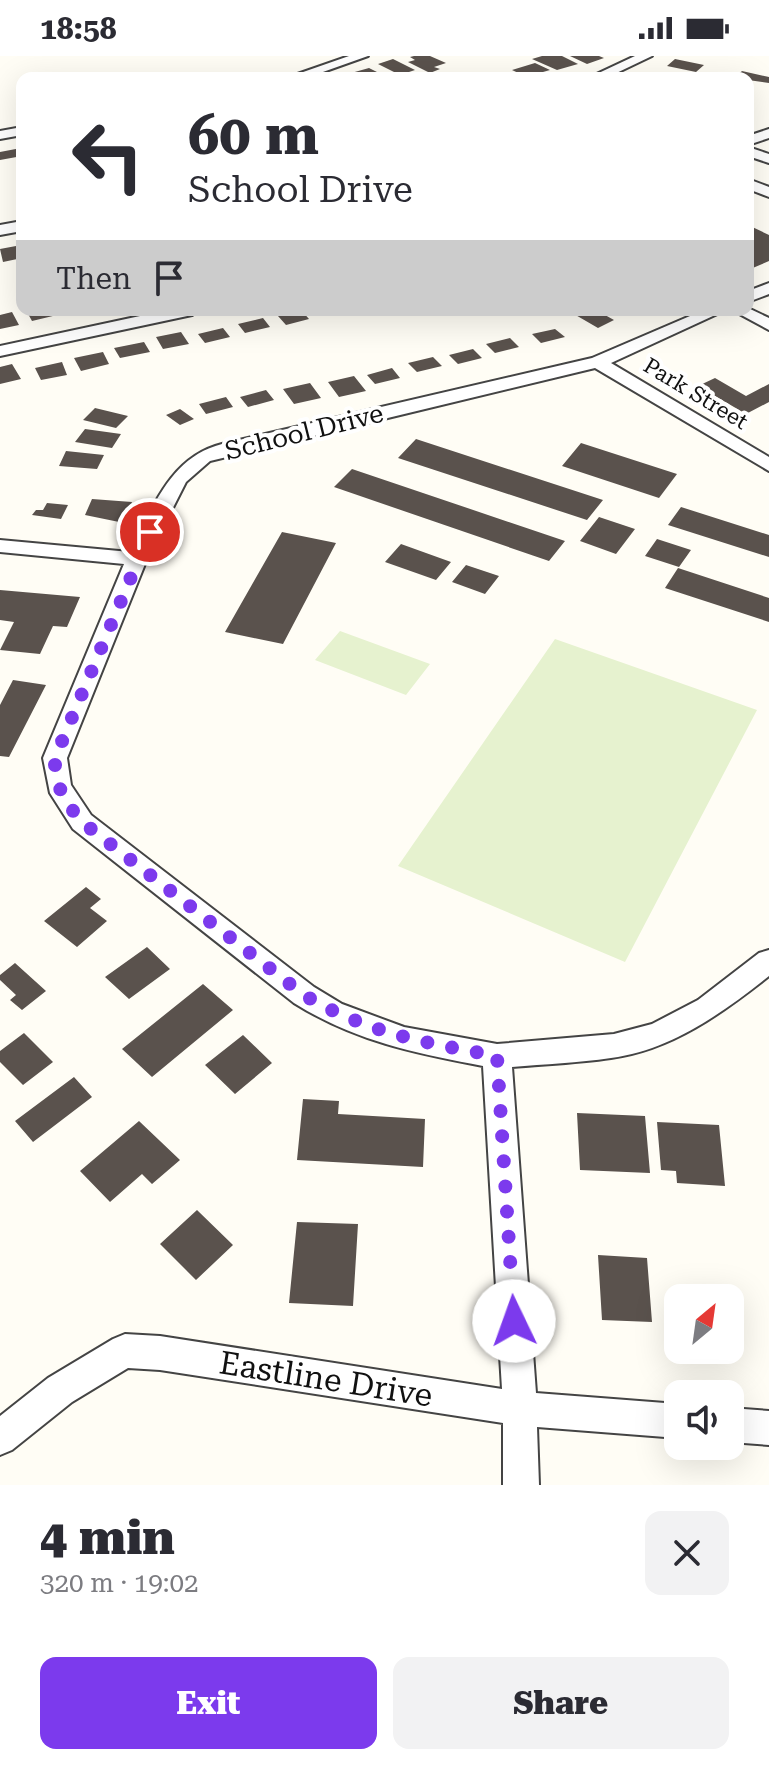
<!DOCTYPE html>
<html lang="en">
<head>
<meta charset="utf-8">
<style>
  :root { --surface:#fff; --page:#f2f2f3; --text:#2b2b33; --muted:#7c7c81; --accent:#7c3aed }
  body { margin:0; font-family:"Roboto Serif",serif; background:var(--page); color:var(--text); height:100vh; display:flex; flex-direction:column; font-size:30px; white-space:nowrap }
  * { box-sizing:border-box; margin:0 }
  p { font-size:26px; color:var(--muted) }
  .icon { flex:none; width:44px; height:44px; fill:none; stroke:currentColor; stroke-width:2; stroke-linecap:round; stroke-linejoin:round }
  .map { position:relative; height:1429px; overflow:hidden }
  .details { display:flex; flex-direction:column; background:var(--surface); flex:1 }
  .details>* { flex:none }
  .hud { position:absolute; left:16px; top:16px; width:738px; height:244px; border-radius:16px; box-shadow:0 8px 32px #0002; background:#fff; color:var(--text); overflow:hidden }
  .needle { width:52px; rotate:29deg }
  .fabs { position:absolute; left:664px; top:1228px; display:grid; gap:16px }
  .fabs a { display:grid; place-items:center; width:80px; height:80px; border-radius:16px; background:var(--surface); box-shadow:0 8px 32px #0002; font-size:40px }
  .pin { position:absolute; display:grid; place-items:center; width:68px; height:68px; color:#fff; margin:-34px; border:4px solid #fff; border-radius:50%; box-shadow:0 2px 8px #0007 }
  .me { position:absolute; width:88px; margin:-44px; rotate:357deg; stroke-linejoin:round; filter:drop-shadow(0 0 6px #0008) }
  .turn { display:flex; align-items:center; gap:28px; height:168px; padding:0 40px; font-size:36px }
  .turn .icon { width:104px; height:104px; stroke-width:2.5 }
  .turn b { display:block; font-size:56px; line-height:68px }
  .then { display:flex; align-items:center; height:76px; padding:0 40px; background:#0003; gap:16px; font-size:30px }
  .round { display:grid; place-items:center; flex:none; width:84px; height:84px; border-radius:16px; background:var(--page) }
  .headline { display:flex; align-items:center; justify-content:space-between; height:136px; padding:0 40px }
  h1 { font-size:48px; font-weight:800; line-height:60px }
  .cta { display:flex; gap:16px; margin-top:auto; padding:16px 40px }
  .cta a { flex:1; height:92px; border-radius:16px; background:var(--accent); color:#fff; font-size:32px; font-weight:800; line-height:92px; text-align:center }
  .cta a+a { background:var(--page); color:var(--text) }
  .status { display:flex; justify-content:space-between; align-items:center; height:56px; padding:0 40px; background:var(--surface); direction:ltr }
  .status svg { height:22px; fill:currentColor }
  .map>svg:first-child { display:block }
</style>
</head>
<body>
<div class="status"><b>18:58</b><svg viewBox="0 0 49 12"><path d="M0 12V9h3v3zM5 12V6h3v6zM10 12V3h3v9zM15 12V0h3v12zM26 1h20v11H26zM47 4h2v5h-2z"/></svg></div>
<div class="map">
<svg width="769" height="1429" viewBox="0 0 769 1429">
  <rect width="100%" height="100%" fill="#fffdf5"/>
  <!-- pitch -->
  <path fill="#e6f2cf" d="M340,575L430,608L406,639L315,604Z
    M555,583L757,654L625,906L398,810Z"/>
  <!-- building -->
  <path fill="#5a524d" d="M414,0H430L446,7L434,11L440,13L430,17L408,6L415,4L410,1Z
    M542,0H562L578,8L557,14L532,3Z
    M570,0H599L604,2L587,8Z
    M393,3L415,14L400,19L378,8Z
    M675,3L704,9L696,16L667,10Z
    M535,7L550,14L543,16L548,19L529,22L512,14Z
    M369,12L381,18L370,22L344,19Z
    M742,15L769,21V27L734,22Z
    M21,92L22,100L0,104V96Z
    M748,169L769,179V205L748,214Z
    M16,190L22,202L3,206L0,193Z
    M37,254H54L57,259L32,265L27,256Z
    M567,254H596L614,264L598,272Z
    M302,255L309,263L286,269L278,260Z
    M12,256L19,269L0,273V259Z
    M263,262L270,271L245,277L238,268Z
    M223,272L230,281L205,287L198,278Z
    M555,273L565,281L541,287L532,278Z
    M181,276L189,288L163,293L156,281Z
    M510,282L519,291L495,297L486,288Z
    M144,286L150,296L120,302L114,292Z
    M473,293L482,302L458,308L449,299Z
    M103,296L109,308L81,315L74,302Z
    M433,301L442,310L417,316L408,307Z
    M62,306L67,319L41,324L35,312Z
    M12,308L21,323L0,328V311Z
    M392,312L400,322L375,328L367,319Z
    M354,320L366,335L339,341L328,326Z
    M715,322L746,340L769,328V346L746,358L698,330Z
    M310,327L321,342L294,348L283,333Z
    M266,334L274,344L248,351L240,341Z
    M226,341L233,351L206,358L199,348Z
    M95,352L128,360L116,372L83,364Z
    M180,353L194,363L180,369L166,359Z
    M85,373L121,378L112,392L75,386Z
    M416,383L603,444L587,464L398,402Z
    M581,387L677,418L659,442L562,410Z
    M66,395L104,399L97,413L59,410Z
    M352,413L565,485L549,505L334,431Z
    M92,443L132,446L124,467L85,459Z
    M47,447L68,449L61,463L32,459L36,454H43Z
    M681,451L769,479V501L668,469Z
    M599,461L635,473L616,498L580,485Z
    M282,476L336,487L283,588L225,576Z
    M657,483L691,494L679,511L645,500Z
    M401,488L451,506L436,524L385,506Z
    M466,509L499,520L485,538L452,526Z
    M678,512L769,542V566L665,532Z
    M0,534L80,541L67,571L53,570L40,598L0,594L14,566L0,564Z
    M13,624L46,629L9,701L0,700V649Z
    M86,831L101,843L90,852L107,865L77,891L44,865Z
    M147,891L170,913L129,943L105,921Z
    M15,907L46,935L22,954L10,944L16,939L0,924V919Z
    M203,928L233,954L152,1021L122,993Z
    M24,977L53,1006L23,1029L0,1006V995Z
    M243,979L272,1007L235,1038L205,1009Z
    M74,1021L92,1041L33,1086L15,1065Z
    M303,1043L339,1045L338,1058L425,1063L423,1111L297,1104Z
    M577,1057L645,1060L650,1117L580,1114Z
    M139,1065L180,1104L152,1128L142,1118L110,1146L80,1115Z
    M657,1066L719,1069L725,1130L677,1127L676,1115L661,1114Z
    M197,1154L233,1189L196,1224L160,1188Z
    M297,1166L358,1168L353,1250L289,1247Z
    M598,1199L647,1202L652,1266L602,1264Z"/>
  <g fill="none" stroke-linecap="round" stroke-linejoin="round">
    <defs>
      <path id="street" d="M349,0H368L306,22H286Z
        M635,0H652L606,22H588Z
        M22,71V79L0,83V75Z
        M769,73V82L748,89V80Z
        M748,91L769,98V107L748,100Z
        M748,123L769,131V141L748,133Z
        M22,165V175L0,179V169Z
        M769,227V238L748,246V235Z
        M748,252L769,262V274L732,254H748Z
        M168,254H200L192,259L0,300V290Z
        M704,254H726L611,307L769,401V415L595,312L210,405L186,426L147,503L67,702L71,729L91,759L314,931L342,948L404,971L497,988L614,978L652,968L698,944L759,897L769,894V920C722,957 672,994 611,1002C578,1007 545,1008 512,1011L536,1337L678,1348V1382L537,1371L539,1429H503V1367L160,1314L128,1312L72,1346L12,1394L0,1399V1360L48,1322L113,1283L125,1278L160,1280L502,1333L483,1010C414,997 355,985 294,947L73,773L50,737L43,702L124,508L0,496V484L130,496C153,452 170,401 222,388L592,302Z
        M730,1352L769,1355V1389L730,1386Z"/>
    </defs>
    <!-- street casing -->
    <use href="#street" stroke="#444" stroke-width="4"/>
    <!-- street -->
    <use href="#street" fill="#fff" fill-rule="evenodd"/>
  </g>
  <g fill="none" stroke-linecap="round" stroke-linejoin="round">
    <!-- route -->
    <path stroke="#7c3aed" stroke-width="14" stroke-dasharray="0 25.2" d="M150,476L55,702C54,729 65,746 82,766L304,939C367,977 426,987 497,1000L514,1265"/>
  </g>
  <g text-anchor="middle" stroke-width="8" stroke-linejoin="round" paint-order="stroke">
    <!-- far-street labels -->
    <g font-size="22" fill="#111" stroke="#fff">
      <text transform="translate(696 337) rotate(31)" y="8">Park Street</text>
    </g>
    <!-- street labels -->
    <g font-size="26" fill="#111" stroke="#fff">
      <text transform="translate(304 376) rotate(-14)" y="9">School Drive</text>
    </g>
    <!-- near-street labels -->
    <g font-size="32" fill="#111" stroke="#fff">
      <text transform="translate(326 1323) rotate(9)" y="11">Eastline Drive</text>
    </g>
  </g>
</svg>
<div class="fabs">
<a><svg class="needle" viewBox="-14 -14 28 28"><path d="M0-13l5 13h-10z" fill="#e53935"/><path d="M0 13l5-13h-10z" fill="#7c7c81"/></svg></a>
<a><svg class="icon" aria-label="sound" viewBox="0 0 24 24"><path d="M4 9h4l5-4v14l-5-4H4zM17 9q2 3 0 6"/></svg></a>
</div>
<div class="pin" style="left:150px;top:476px;background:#d93025"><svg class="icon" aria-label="arrive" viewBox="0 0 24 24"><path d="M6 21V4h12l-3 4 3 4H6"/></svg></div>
<svg class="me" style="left:514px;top:1265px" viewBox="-20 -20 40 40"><circle r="19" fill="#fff"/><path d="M0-13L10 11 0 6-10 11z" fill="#7c3aed"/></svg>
<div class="hud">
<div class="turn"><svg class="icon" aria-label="left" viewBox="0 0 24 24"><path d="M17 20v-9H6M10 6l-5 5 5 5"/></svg><div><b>60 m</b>School Drive</div></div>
<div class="then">Then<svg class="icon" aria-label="arrive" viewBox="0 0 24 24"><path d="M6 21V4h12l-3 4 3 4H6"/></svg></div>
</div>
</div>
<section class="details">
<div class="headline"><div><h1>4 min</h1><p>320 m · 19:02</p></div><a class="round"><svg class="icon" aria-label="close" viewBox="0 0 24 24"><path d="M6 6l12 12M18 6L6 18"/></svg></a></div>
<div class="cta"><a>Exit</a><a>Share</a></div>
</section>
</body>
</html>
